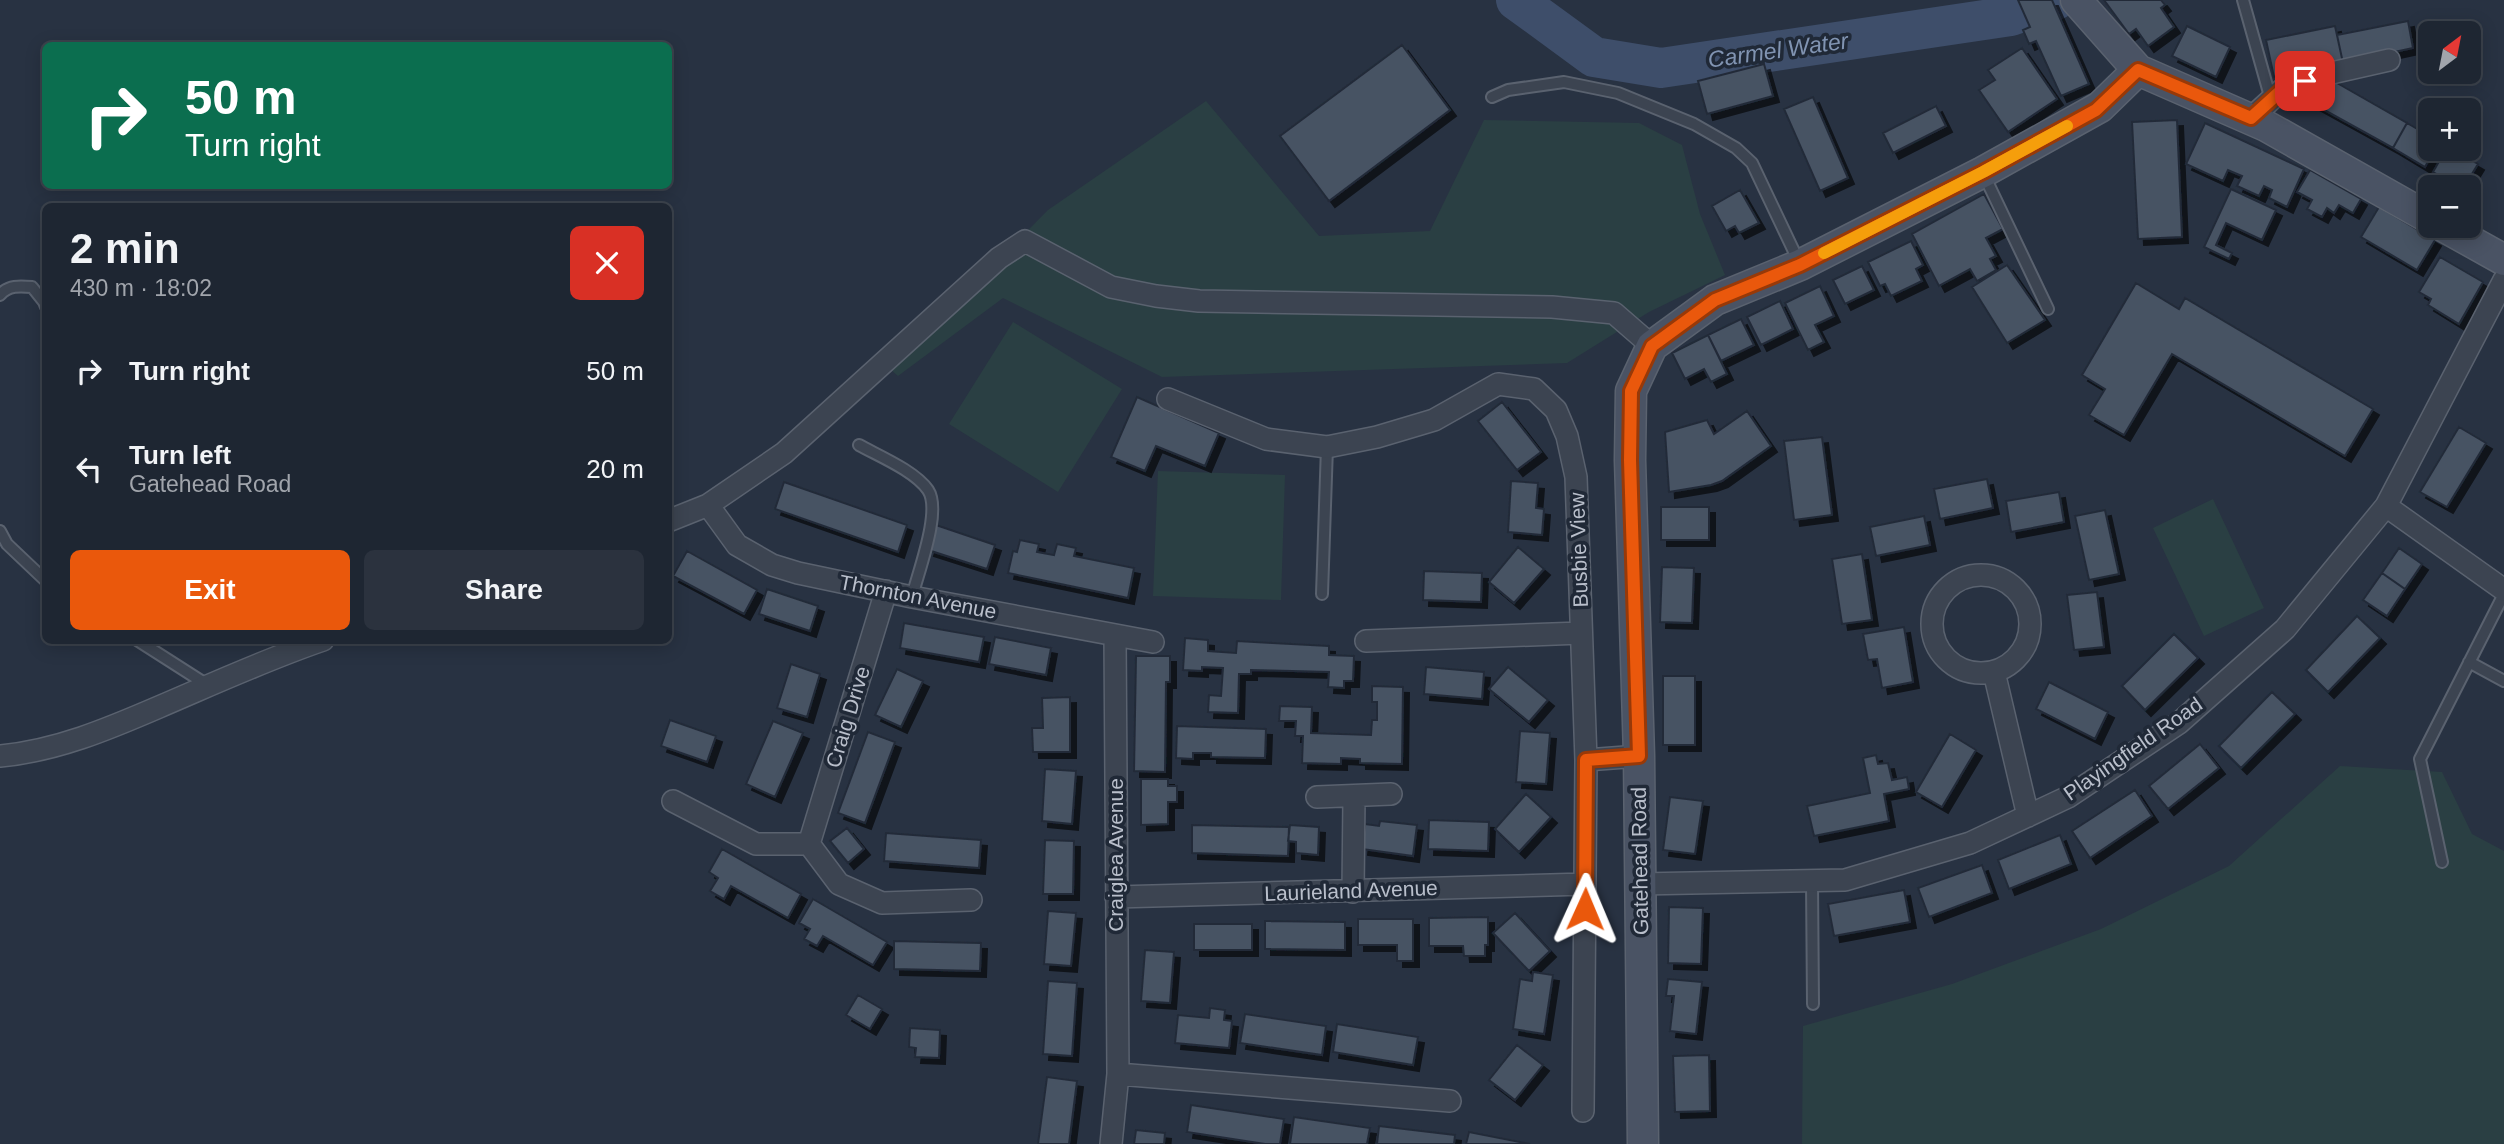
<!DOCTYPE html>
<html lang="en">
<head>
<meta charset="utf-8">
<style>
  :root { --surface:#1e2632; --page:#2b323e; --text:#f1f3f6; --muted:#a1a5ac; --line:#3c434d; --accent:#ea580c }
  body { margin:0; font-family:Arial,sans-serif; background:var(--page); color:var(--text); height:100vh; display:flex; flex-direction:column; font-size:26px; white-space:nowrap }
  * { box-sizing:border-box; margin:0 }
  p { font-size:23px; color:var(--muted) }
  .icon { flex:none; width:38px; height:38px; fill:none; stroke:currentColor; stroke-width:2; stroke-linecap:round; stroke-linejoin:round }
  .map { position:relative; flex:1; overflow:hidden }
  .side { position:absolute; left:42px; top:203px; width:630px; height:441px; display:flex; flex-direction:column; background:var(--surface); border-radius:10px; box-shadow:0 4px 18px #0003,0 0 0 2px var(--line) }
  .side>* { flex:none }
  .banner { position:absolute; left:42px; top:42px; width:630px; height:147px; border-radius:10px; box-shadow:0 4px 18px #0003,0 0 0 2px var(--line); background:#0b6e4f; color:#fff; overflow:hidden }
  .needle { width:46px; rotate:32deg }
  .buttons { position:absolute; left:2418px; top:21px; display:grid; gap:14px }
  .buttons a { display:grid; place-items:center; width:63px; height:63px; border-radius:10px; background:var(--surface); box-shadow:0 4px 18px #0003,0 0 0 2px var(--line); font-size:35px }
  .pin { position:absolute; display:grid; place-items:center; width:60px; height:60px; color:#fff; margin:-30px; border-radius:14px; box-shadow:0 4px 10px #0006 }
  .me { position:absolute; width:77px; margin:-38px; rotate:1deg; stroke-linejoin:round; filter:drop-shadow(0 0 5px #0008) }
  .turn { display:flex; align-items:center; gap:24px; height:147px; padding:0 28px; font-size:32px }
  .turn .icon { width:91px; height:91px; stroke-width:2.5 }
  .turn b { display:block; font-size:49px; line-height:60px }
  .round { display:grid; place-items:center; flex:none; width:74px; height:74px; border-radius:10px; background:var(--page) }
  .overview { display:flex; align-items:center; justify-content:space-between; height:119px; padding:0 28px }
  h1 { font-size:42px; font-weight:700; line-height:52px }
  .cta { display:flex; gap:14px; margin-top:auto; padding:14px 28px }
  .cta a { flex:1; height:80px; border-radius:10px; background:var(--accent); color:#fff; font-size:28px; font-weight:700; line-height:80px; text-align:center }
  .cta a+a { background:var(--page); color:var(--text) }
  ul { padding:0; list-style:none }
  li { display:flex; align-items:center; gap:21px; height:98px; padding:0 28px }
  li div { flex:1 }
  li b { display:block; font-size:26px }
  li em { font-style:normal }
  .map>svg:first-child { display:block }
</style>
</head>
<body>
<div class="map">
<svg width="2504" height="1144" viewBox="0 0 2504 1144">
  <defs>
    <filter id="shadow"><feDropShadow dx="6" dy="6" stdDeviation="0" flood-color="#0009"/></filter>
  </defs>
  <rect width="100%" height="100%" fill="#283242"/>
  <!-- green -->
  <path fill="#2a3f43" d="M1206,101L1319,236L1430,231L1484,120L1639,123L1682,145L1700,214L1725,275L1649,312L1567,363L1162,377L1003,298L898,376L890,369L1048,210Z
    M1013,322L1122,389L1058,492L949,424Z
    M1158,471L1285,475L1281,600L1153,596Z
    M2213,499L2264,608L2204,636L2153,528Z
    M2340,766L2442,772L2472,834L2504,851V1144H1802L1803,1026L1952,984L2101,929L2229,866Z"/>
  <g fill="none" stroke-linecap="round" stroke-linejoin="round">
    <!-- river -->
    <path stroke="#3e4e6a" stroke-width="40" d="M1516,0L1594,57L1661,68L2011,16L2056,0"/>
  </g>
  <!-- building -->
  <path fill="#475263" stroke="#222b39" stroke-width="2" filter="url(#shadow)" d="M2018,0H2052L2089,84L2061,96L2036,41L2029,44L2023,30L2030,27Z
    M2104,0H2161L2165,5L2161,8L2174,27L2148,46L2136,29L2129,34Z
    M2408,21L2413,48L2343,63L2337,35Z
    M2187,26L2230,47L2216,77L2172,56Z
    M2335,26L2343,63L2274,77L2266,40Z
    M1402,45L1450,110L1329,201L1280,136Z
    M2022,48L2057,99L2008,132L1979,90L1995,80L1988,70Z
    M1764,64L1773,96L1707,114L1698,81Z
    M2330,79L2407,123L2393,148L2299,96Z
    M1813,97L1848,178L1820,191L1784,109Z
    M1936,106L1946,126L1893,153L1883,133Z
    M2177,120L2182,237L2138,239L2132,122Z
    M2205,123L2304,169L2287,207L2269,198L2272,190L2264,186L2259,196L2237,186L2242,176L2228,170L2223,181L2186,164Z
    M2407,123L2431,137V149H2435L2425,167L2393,148Z
    M2446,149H2452L2478,164L2464,187H2460L2433,172Z
    M2310,170L2361,199L2353,213L2339,205L2334,213L2327,208L2322,217L2307,209L2312,200L2297,192Z
    M2231,189L2276,210L2262,240L2226,223L2216,245L2232,253L2229,259L2204,247Z
    M1740,190L1759,223L1739,233L1735,226L1726,231L1712,206Z
    M1984,194L2003,229L1986,238L1996,256L1990,259L1996,270L1977,281L1970,269L1939,286L1912,234Z
    M2379,207L2435,240L2417,270L2361,237Z
    M1911,241L1923,265L1916,269L1922,281L1891,296L1885,284L1880,286L1868,262Z
    M2440,257L2483,282L2459,324L2428,305L2431,299L2419,292Z
    M2007,265L2045,320L2007,343L1972,287Z
    M1862,266L1874,290L1845,304L1833,280Z
    M2136,283L2179,309L2185,298L2373,409L2345,456L2172,354L2124,435L2089,415L2105,389L2082,375Z
    M1820,286L1834,316L1815,325L1824,342L1808,350L1785,303Z
    M1780,301L1793,329L1761,345L1747,317Z
    M1741,319L1754,345L1721,361L1708,335Z
    M1708,335L1727,374L1711,382L1704,369L1685,379L1672,353Z
    M1137,397L1219,433L1205,466L1156,446L1145,471L1111,457Z
    M1502,402L1541,452L1517,470L1478,421Z
    M1747,411L1771,446L1722,481L1711,485L1669,492L1665,432L1707,420L1714,434Z
    M2459,427L2486,443L2447,507L2420,492Z
    M1822,437L1832,515L1794,520L1784,441Z
    M1987,479L1993,508L1940,519L1934,489Z
    M1511,481L1538,483L1536,508L1544,509L1542,535L1508,532Z
    M784,482L907,525L898,552L775,509Z
    M2059,492L2064,522L2011,532L2006,501Z
    M1661,507H1709V540H1661Z
    M2105,510L2119,574L2089,580L2075,516Z
    M1924,516L1930,545L1876,556L1870,527Z
    M936,525L995,545L987,569L928,550Z
    M1020,540L1039,544L1037,552L1054,555L1057,544L1076,548L1074,556L1134,568L1128,598L1008,573L1013,551L1017,552Z
    M1518,547L1544,569L1514,603L1489,582Z
    M2399,548L2422,564L2405,589L2382,573Z
    M687,551L757,590L744,614L673,576Z
    M1862,554L1872,620L1842,624L1832,559Z
    M1662,567L1694,568L1692,623L1660,622Z
    M1424,571L1482,573L1481,602L1423,600Z
    M2382,573L2405,589L2387,616L2363,600Z
    M767,589L818,606L810,631L759,614Z
    M2097,592L2104,647L2074,650L2067,595Z
    M2357,616L2380,638L2328,692L2306,670Z
    M904,623L984,637L979,662L900,648Z
    M1904,627L1913,682L1882,688L1877,659L1868,660L1863,634Z
    M2174,634L2198,658L2145,710L2122,686Z
    M995,637L1051,648L1046,675L989,664Z
    M1185,638L1208,640V651L1236,653L1237,641L1329,646V655L1354,656L1353,681H1344V688L1328,687L1329,672L1251,670V674H1239L1238,713L1208,712L1209,695L1221,696L1223,668L1202,667V671L1183,670Z
    M1136,656H1170V682H1166L1165,772L1134,771Z
    M791,664L820,674L807,717L777,708Z
    M1426,667L1484,672L1482,699L1424,694Z
    M1508,667L1548,700L1529,722L1489,689Z
    M897,669L923,681L901,727L875,715Z
    M1663,676H1695V745H1663Z
    M2049,682L2108,712L2095,739L2036,709Z
    M1372,686L1403,687L1402,764L1360,763V759L1341,758V764L1302,763L1303,736H1295L1296,721H1279L1280,706L1312,707L1311,733L1371,735L1372,720H1377V702H1372Z
    M2272,692L2295,714L2241,768L2219,746Z
    M1070,697V752H1033L1032,728H1043L1042,698Z
    M670,720L716,736L707,762L661,746Z
    M773,721L803,733L775,797L746,784Z
    M1177,726L1266,729L1265,758L1211,757V753H1193V759L1176,758Z
    M1520,731L1550,733L1546,784L1516,782Z
    M868,732L895,742L865,823L838,813Z
    M1950,734L1976,750L1942,807L1916,792Z
    M2200,744L2219,768L2168,809L2149,786Z
    M1876,755L1878,764L1888,763L1892,780L1907,777L1909,789L1884,794L1889,821L1814,836L1807,806L1870,793L1863,758Z
    M1045,769L1076,771L1072,824L1042,821Z
    M1141,779H1168V786H1177V802H1168V824L1141,825Z
    M2135,790L2152,816L2090,858L2072,831Z
    M1526,794L1551,817L1519,852L1495,829Z
    M1670,797L1703,801L1695,854L1663,850Z
    M1429,820L1489,822L1488,851L1428,849Z
    M1380,821L1417,825L1413,856L1362,849L1365,824L1379,826Z
    M1192,825L1289,827L1288,856L1192,853Z
    M1290,825L1319,827L1318,855L1296,853V842L1288,841Z
    M847,828L864,849L848,863L830,841Z
    M886,833L981,840L979,868L884,861Z
    M2060,835L2071,864L2009,889L1998,860Z
    M1045,840L1074,841L1073,894H1043Z
    M722,849L801,894L788,918L731,886L724,899L710,891L718,878L709,872Z
    M1982,865L1992,893L1929,917L1918,888Z
    M1904,890L1910,922L1834,936L1828,904Z
    M813,899L887,942L873,965L823,936L817,946L804,939L810,929L799,923Z
    M1669,907L1703,908L1701,964L1668,963Z
    M1048,911L1076,913L1071,966L1044,964Z
    M1515,913L1550,951L1529,971L1493,933Z
    M1488,917V945H1485V956H1464L1463,946H1429V918Z
    M1358,919H1413V961H1397V945H1358Z
    M1265,921L1345,922V950L1265,949Z
    M1194,924H1252V950H1194Z
    M894,941L981,943L980,971L894,969Z
    M1145,950L1174,952L1170,1003L1141,1001Z
    M1533,972L1553,975L1544,1034L1513,1029L1520,979L1532,981Z
    M1668,979L1702,982L1696,1034L1670,1031L1674,996H1666Z
    M1048,981L1077,983L1072,1056L1043,1054Z
    M858,995L882,1009L870,1029L846,1015Z
    M1210,1008L1225,1010L1224,1020L1232,1021L1229,1048L1175,1043L1178,1015L1209,1018Z
    M1245,1014L1326,1026L1322,1055L1240,1043Z
    M1337,1024L1418,1037L1413,1065L1333,1052Z
    M910,1028L940,1030L939,1058L915,1057L916,1048L909,1047Z
    M1517,1045L1543,1065L1515,1100L1489,1080Z
    M1709,1055L1710,1111L1675,1112L1673,1056Z
    M1047,1077L1077,1081L1069,1144H1038Z
    M1191,1105L1284,1119L1280,1144H1265L1187,1132Z
    M1294,1117L1370,1128L1367,1144H1290Z
    M1379,1126L1455,1135L1454,1144H1377Z
    M1136,1130L1165,1133L1164,1144H1134Z
    M1469,1132L1530,1144H1466Z"/>
  <g fill="none" stroke-linecap="round" stroke-linejoin="round">
    <defs>
      <path id="lane" d="M2243,0L2271,100
        M1492,97L1508,90L1564,82L1618,93L1694,124L1736,148L1752,163L1799,262
        M1984,175L2048,309
        M0,295C8,285 20,286 32,287L44,302L46,307
        M859,445C879,456 915,471 928,490C942,511 918,572 912,597
        M0,531L7,544L46,581
        M1322,594L1327,447
        M137,640L209,686
        M2469,662L2504,681
        M2442,862L2420,759L2504,594
        M1812,882L1813,1004"/>
      <path id="street" d="M2251,118L2284,88L2327,74L2389,60
        M1168,399L1266,439L1327,447L1377,437L1434,420L1498,384L1534,389L1556,410L1567,436L1576,477L1586,760L1583,1111
        M708,505L737,545L772,565L798,573L912,597L1153,642
        M2386,506L2504,590
        M668,521L708,505L784,453L999,258L1025,241L1111,287L1156,296L1199,301L1552,307L1614,313L1652,346
        M1932 624a49 49 0 1 1 98 0a49 49 0 1 1-98 0Z
        M886,591L809,844L839,884L882,903L971,900
        M1366,641L1581,633
        M1994,672L2028,816
        M0,756C56,751 108,729 159,707C213,684 267,659 323,640
        M1586,760L1639,756
        M1317,797L1391,794
        M673,801L756,844H809
        M1640,884L1845,880L1970,843L2068,797L2179,723L2285,629L2386,506L2504,280
        M1353,892L1354,797
        M1116,897L1585,884
        M1118,1074L1450,1101
        M1111,1144L1118,1074L1115,636"/>
      <path id="secondary" d="M2076,0L2138,70L2266,126L2431,219
        M2443,226L2504,260
        M1643,1144L1639,756L1630,460L1631,391L1652,346L1715,300L1800,265L1983,172L2100,107L2138,70"/>
    </defs>
    <!-- lane casing -->
    <use href="#lane" stroke="#5a626f" stroke-width="14"/>
    <!-- street casing -->
    <use href="#street" stroke="#5a626f" stroke-width="24"/>
    <!-- secondary casing -->
    <use href="#secondary" stroke="#5a626f" stroke-width="33"/>
    <!-- lane -->
    <use href="#lane" stroke="#3c4451" stroke-width="10"/>
    <!-- street -->
    <use href="#street" stroke="#3c4451" stroke-width="21"/>
    <!-- secondary -->
    <use href="#secondary" stroke="#4a5364" stroke-width="30"/>
  </g>
  <g fill="none" stroke-linecap="round" stroke-linejoin="round">
    <defs>
      <path id="route" d="M1585,909L1586,760L1639,756L1630,460L1631,391L1652,346L1715,300L1800,265L1983,172L2096,110L2138,70L2251,118L2284,88L2305,81"/>
    </defs>
    <!-- route casing -->
    <use href="#route" stroke="#983908" stroke-width="18"/>
    <!-- route -->
    <use href="#route" stroke="#ea580c" stroke-width="12"/>
    <!-- slow -->
    <path stroke="#f59e0b" stroke-width="12" d="M1824,253L1983,172L2067,126"/>
  </g>
  <g text-anchor="middle" stroke-width="7" stroke-linejoin="round" paint-order="stroke">
    <!-- street labels -->
    <g font-size="21" fill="#b9bfcb" stroke="#202937">
      <text transform="translate(1579 550) rotate(-92)" y="7">Busbie View</text>
      <text transform="translate(918 597) rotate(11)" y="7">Thornton Avenue</text>
      <text transform="translate(848 717) rotate(-73)" y="7">Craig Drive</text>
      <text transform="translate(2133 749) rotate(-35)" y="7">Playingfield Road</text>
      <text transform="translate(1116 855) rotate(-90)" y="7">Craiglea Avenue</text>
      <text transform="translate(1640 861) rotate(-91)" y="7">Gatehead Road</text>
      <text transform="translate(1351 891) rotate(-2)" y="7">Laurieland Avenue</text>
    </g>
    <!-- water labels -->
    <g font-size="23" font-style="italic" fill="#8194b2" stroke="#202937">
      <text transform="translate(1778 50) rotate(-8)" y="8">Carmel Water</text>
    </g>
  </g>
</svg>
<div class="buttons">
<a><svg class="needle" viewBox="-14 -14 28 28"><path d="M0-13l5 13h-10z" fill="#e53935"/><path d="M0 13l5-13h-10z" fill="#a1a5ac"/></svg></a>
<a>+</a>
<a>−</a>
</div>
<div class="pin" style="left:2305px;top:81px;background:#d93025"><svg class="icon" aria-label="arrive" viewBox="0 0 24 24"><path d="M6 21V4h12l-3 4 3 4H6"/></svg></div>
<svg class="me" style="left:1585px;top:909px" viewBox="-20 -20 40 40"><path d="M0-17L14 15 0 8-14 15z" fill="#ea580c" stroke="#fff" stroke-width="4"/></svg>
<div class="banner">
<div class="turn"><svg class="icon" aria-label="right" viewBox="0 0 24 24"><path d="M7 20v-9h11M14 6l5 5-5 5"/></svg><div><b>50 m</b>Turn right</div></div>
</div>
<section class="side">
<div class="overview"><div><h1>2 min</h1><p>430 m · 18:02</p></div><a class="round" style="background:#d93025;color:#fff"><svg class="icon" aria-label="close" viewBox="0 0 24 24"><path d="M6 6l12 12M18 6L6 18"/></svg></a></div>
<ul>
<li><svg class="icon" aria-label="right" viewBox="0 0 24 24"><path d="M7 20v-9h11M14 6l5 5-5 5"/></svg><div><b>Turn right</b></div><em>50 m</em></li>
<li><svg class="icon" aria-label="left" viewBox="0 0 24 24"><path d="M17 20v-9H6M10 6l-5 5 5 5"/></svg><div><b>Turn left</b><p>Gatehead Road</p></div><em>20 m</em></li>
</ul>
<div class="cta"><a>Exit</a><a>Share</a></div>
</section>
</div>
</body>
</html>
